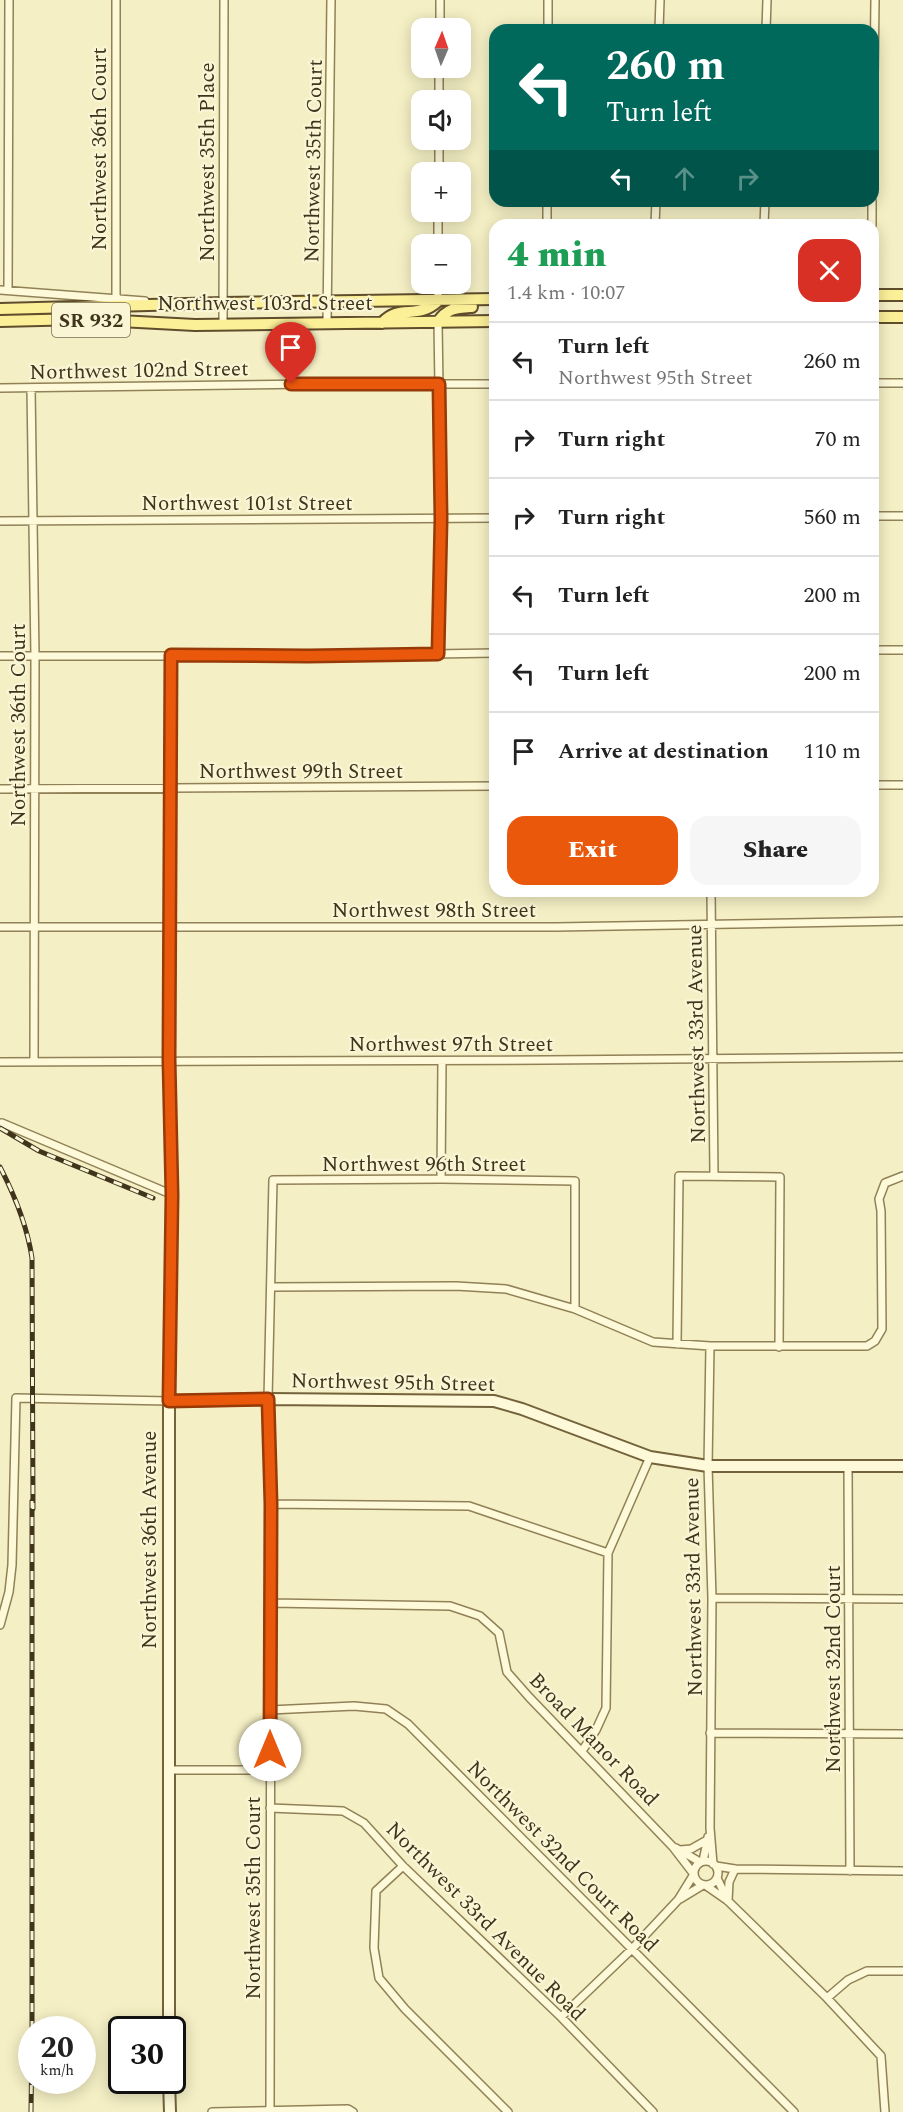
<!DOCTYPE html>
<html lang="en">
<head>
<meta charset="utf-8">
<style>
  :root { --surface:#fff; --page:#f6f6f6; --text:#222; --muted:#767676; --line:#e0e0e0; --accent:#ea580c }
  body { margin:0; font-family:Spectral,serif; background:var(--page); color:var(--text); height:100vh; display:flex; flex-direction:column; font-size:22px; white-space:nowrap }
  * { box-sizing:border-box; margin:0 }
  p { font-size:20px; color:var(--muted) }
  .icon { flex:none; width:33px; height:33px; fill:none; stroke:currentColor; stroke-width:2; stroke-linecap:round; stroke-linejoin:round }
  .map { position:relative; flex:1; overflow:hidden }
  .drawer { position:absolute; left:489px; top:219px; width:390px; height:678px; display:flex; flex-direction:column; background:var(--surface); border-radius:18px; box-shadow:0 3px 15px #0003 }
  .drawer>* { flex:none }
  .guide { position:absolute; left:489px; top:24px; width:390px; height:183px; border-radius:18px; box-shadow:0 3px 15px #0003; background:#00695c; color:#fff; overflow:hidden }
  .needle { width:39px; rotate:2deg }
  .tools { position:absolute; left:411px; top:18px; display:grid; gap:12px }
  .tools a { display:grid; place-items:center; width:60px; height:60px; border-radius:12px; background:var(--surface); box-shadow:0 3px 15px #0003; font-size:30px }
  .speed { position:absolute; left:18px; top:2016px; display:flex; gap:12px; font-size:30px; font-weight:700; text-align:center }
  .speed>* { display:grid; place-content:center; width:78px; height:78px; border-radius:50%; background:var(--surface); box-shadow:0 3px 15px #0003; line-height:1 }
  .speed small { font-size:15px; font-weight:400 }
  .speed .limit { border:3px solid #111; border-radius:9px; background:#fff; color:#111 }
  .pin { position:absolute; display:grid; place-items:center; width:51px; height:51px; color:#fff; margin:-62px -26px; border-radius:50% 50% 50% 0; rotate:-45deg; box-shadow:0 0 6px #0007 }
  .pin .icon { rotate:45deg }
  .me { position:absolute; width:66px; margin:-33px; rotate:0deg; stroke-linejoin:round; filter:drop-shadow(0 0 4px #0008) }
  .turn { display:flex; align-items:center; gap:21px; height:126px; padding:0 18px; font-size:27px }
  .turn .icon { width:78px; height:78px; stroke-width:2.5 }
  .turn b { display:block; font-size:42px; line-height:51px }
  .lanes { display:flex; align-items:center; height:57px; padding:0 18px; background:#0003; justify-content:center; gap:30px; direction:ltr }
  .lanes .off { opacity:.35 }
  .round { display:grid; place-items:center; flex:none; width:63px; height:63px; border-radius:18px; background:var(--page) }
  .headline { display:flex; align-items:center; justify-content:space-between; height:102px; padding:0 18px }
  h1 { font-size:36px; font-weight:800; line-height:45px; color:#1e9e55 }
  .cta { display:flex; gap:12px; margin-top:auto; padding:12px 18px }
  .cta a { flex:1; height:69px; border-radius:18px; background:var(--accent); color:#fff; font-size:24px; font-weight:800; line-height:69px; text-align:center }
  .cta a+a { background:var(--page); color:var(--text) }
  ul { padding:0; list-style:none }
  li { display:flex; align-items:center; gap:18px; height:78px; padding:0 18px; border-top:2px solid var(--line) }
  li div { flex:1 }
  li b { display:block; font-size:22px }
  li em { font-style:normal }
  .map>svg:first-child { display:block }
</style>
</head>
<body>
<div class="map">
<svg width="903" height="2112" viewBox="0 0 903 2112">
  <rect width="100%" height="100%" fill="#f4efc4"/>
  <g fill="none" stroke-linecap="round" stroke-linejoin="round">
    <defs>
      <path id="street" d="M116,0V298
        M440,28V0
        M548,30V0
        M659,30L660,0
        M766,30L767,0
        M439,100V68
        M873,152L875,0
        M439,172V140
        M547,225V201
        M655,225L656,201
        M764,225L765,201
        M872,225V201
        M438,244V212
        M0,290L145,301
        M8,290L9,0
        M438,301V284
        M438,322L441,519L438,654
        M327,323L331,0
        M223,324L224,0
        M873,383H903
        M0,388L313,384H495
        M31,388L35,656L34,1061
        M873,516H903
        M0,521L495,518
        M873,650H903
        M0,656H308L495,653
        M873,785H903
        M0,789L495,786
        M711,891L714,1176
        M0,927H556L903,921
        M0,1062L546,1060L903,1057
        M2,1123L173,1195
        M441,1179L442,1061
        M272,1287L456,1286L506,1289L575,1309L653,1342L710,1346H867L875,1341L882,1329L881,1211L879,1199L885,1183L903,1176
        M677,1344L679,1176L780,1177L779,1347
        M710,1346L708,1466L712,1598L710,1828L713,1864
        M848,1466L850,1871
        M271,1504L469,1506L608,1553
        M712,1598L903,1599
        M271,1603L450,1606L480,1616L499,1633L507,1672L529,1697L673,1847L693,1873
        M0,1625L9,1592L12,1565L16,1398L169,1401L173,1195L169,1060L171,655
        M270,1710L354,1706L386,1709L408,1724L794,2112
        M710,1733L903,1734
        M582,1751L596,1730L606,1708L608,1553L650,1457
        M168,1770H270
        M270,1808L343,1811L364,1823L403,1866L561,2017L653,2112
        M676,1848L700,1862
        M680,1850L691,1849L707,1840
        M694 1873a12 12 0 1 1 24 0a12 12 0 1 1-24 0Z
        M703,1861L708,1837
        M403,1866L376,1891L374,1948L379,1978L405,2009L508,2112
        M716,1866L735,1869L903,1871
        M717,1878L727,1899
        M705,1885L728,1901L827,1998L881,2056L885,2112
        M680,1899L703,1885
        M728,1901L729,1882L735,1869
        M827,1998L848,1980L867,1971H903
        M561,2017L632,1949L678,1900L694,1874
        M212,2112L348,2109L353,2112
        M270,2112L271,1504L268,1399L273,1180L441,1179L575,1181V1309"/>
      <path id="secondary" d="M169,2030V1401L268,1399L494,1401L522,1409L650,1457L708,1466H903
        M169,2080L170,2112"/>
      <path id="primary" d="M873,295H903
        M0,309L223,303L495,299
        M873,317H903
        M0,321L82,319L195,325L495,321
        M438,322C447,308 456,308 472,307
        M382,323C400,303 416,321 438,301"/>
    </defs>
    <!-- street casing -->
    <use href="#street" stroke="#918157" stroke-width="10"/>
    <!-- secondary casing -->
    <use href="#secondary" stroke="#73623a" stroke-width="14"/>
    <!-- primary casing -->
    <use href="#primary" stroke="#5f4d2c" stroke-width="14"/>
    <!-- street -->
    <use href="#street" stroke="#fdf9d9" stroke-width="7"/>
    <!-- secondary -->
    <use href="#secondary" stroke="#fdf9d9" stroke-width="10"/>
    <!-- primary -->
    <use href="#primary" stroke="#fbef98" stroke-width="10"/>
    <defs>
      <path id="rail" d="M0,1128L39,1151L153,1198
        M0,1167C15,1196 27,1225 32,1258L33,1509
        M32,2030V1501
        M31,2112L32,2034"/>
    </defs>
    <!-- rail casing -->
    <use href="#rail" stroke="#40341d" stroke-width="5"/>
    <!-- rail -->
    <use href="#rail" stroke="#faf6d5" stroke-width="3" stroke-dasharray="9" stroke-linecap="butt"/>
  </g>
  <g fill="none" stroke-linecap="round" stroke-linejoin="round">
    <defs>
      <path id="route" d="M270,1750L271,1504L268,1399L169,1401L172,1195L169,1060L171,655L308,656L438,654L441,519L439,384H291"/>
    </defs>
    <!-- route casing -->
    <use href="#route" stroke="#983908" stroke-width="15"/>
    <!-- route -->
    <use href="#route" stroke="#ea580c" stroke-width="10"/>
  </g>
  <g text-anchor="middle" stroke-width="4.5" stroke-linejoin="round" paint-order="stroke">
    <!-- shield labels -->
    <rect fill="#faf6d5" stroke="#786e54" stroke-width="1.5" x="52" y="303" width="78" height="34" rx="4.5"/>
    <g font-size="20" font-weight="bold" fill="#40341d">
      <text x="91" y="327">SR 932</text>
    </g>
    <!-- street labels -->
    <g font-size="21" fill="#40341d" stroke="#faf6d5">
      <text transform="translate(99 149) rotate(-90)" y="7">Northwest 36th Court</text>
      <text transform="translate(313 161) rotate(-89)" y="7">Northwest 35th Court</text>
      <text transform="translate(207 162) rotate(-90)" y="7">Northwest 35th Place</text>
      <text x="265" y="310">Northwest 103rd Street</text>
      <text transform="translate(139 370) rotate(-1)" y="7">Northwest 102nd Street</text>
      <text x="247" y="510">Northwest 101st Street</text>
      <text transform="translate(18 725) rotate(-90)" y="7">Northwest 36th Court</text>
      <text x="301" y="778">Northwest 99th Street</text>
      <text x="434" y="917">Northwest 98th Street</text>
      <text transform="translate(696 1034) rotate(-91)" y="7">Northwest 33rd Avenue</text>
      <text x="451" y="1051">Northwest 97th Street</text>
      <text x="424" y="1171">Northwest 96th Street</text>
      <text transform="translate(393 1382) rotate(1)" y="7">Northwest 95th Street</text>
      <text transform="translate(149 1540) rotate(-90)" y="7">Northwest 36th Avenue</text>
      <text transform="translate(693 1587) rotate(-91)" y="7">Northwest 33rd Avenue</text>
      <text transform="translate(833 1669) rotate(-90)" y="7">Northwest 32nd Court</text>
      <text transform="translate(594 1739) rotate(46)" y="7">Broad Manor Road</text>
      <text transform="translate(563 1856) rotate(45)" y="7">Northwest 32nd Court Road</text>
      <text transform="translate(253 1898) rotate(-90)" y="7">Northwest 35th Court</text>
      <text transform="translate(486 1921) rotate(45)" y="7">Northwest 33rd Avenue Road</text>
    </g>
  </g>
</svg>
<div class="tools">
<a><svg class="needle" viewBox="-14 -14 28 28"><path d="M0-13l5 13h-10z" fill="#e53935"/><path d="M0 13l5-13h-10z" fill="#767676"/></svg></a>
<a><svg class="icon" aria-label="sound" viewBox="0 0 24 24"><path d="M4 9h4l5-4v14l-5-4H4zM17 9q2 3 0 6"/></svg></a>
<a>+</a>
<a>−</a>
</div>
<div class="speed"><div>20<small>km/h</small></div><div class="limit">30</div></div>
<div class="pin" style="left:291px;top:384px;background:#d93025"><svg class="icon" aria-label="arrive" viewBox="0 0 24 24"><path d="M6 21V4h12l-3 4 3 4H6"/></svg></div>
<svg class="me" style="left:270px;top:1750px" viewBox="-20 -20 40 40"><circle r="19" fill="#fff"/><path d="M0-13L10 11 0 6-10 11z" fill="#ea580c"/></svg>
<div class="guide">
<div class="turn"><svg class="icon" aria-label="left" viewBox="0 0 24 24"><path d="M17 20v-9H6M10 6l-5 5 5 5"/></svg><div><b>260 m</b>Turn left</div></div>
<div class="lanes"><svg class="icon" aria-label="left" viewBox="0 0 24 24"><path d="M17 20v-9H6M10 6l-5 5 5 5"/></svg><svg class="icon off" aria-label="ahead" viewBox="0 0 24 24"><path d="M12 20V5M6 11l6-6 6 6"/></svg><svg class="icon off" aria-label="right" viewBox="0 0 24 24"><path d="M7 20v-9h11M14 6l5 5-5 5"/></svg></div>
</div>
<section class="drawer">
<div class="headline"><div><h1>4 min</h1><p>1.4 km · 10:07</p></div><a class="round" style="background:#d93025;color:#fff"><svg class="icon" aria-label="close" viewBox="0 0 24 24"><path d="M6 6l12 12M18 6L6 18"/></svg></a></div>
<ul>
<li><svg class="icon" aria-label="left" viewBox="0 0 24 24"><path d="M17 20v-9H6M10 6l-5 5 5 5"/></svg><div><b>Turn left</b><p>Northwest 95th Street</p></div><em>260 m</em></li>
<li><svg class="icon" aria-label="right" viewBox="0 0 24 24"><path d="M7 20v-9h11M14 6l5 5-5 5"/></svg><div><b>Turn right</b></div><em>70 m</em></li>
<li><svg class="icon" aria-label="right" viewBox="0 0 24 24"><path d="M7 20v-9h11M14 6l5 5-5 5"/></svg><div><b>Turn right</b></div><em>560 m</em></li>
<li><svg class="icon" aria-label="left" viewBox="0 0 24 24"><path d="M17 20v-9H6M10 6l-5 5 5 5"/></svg><div><b>Turn left</b></div><em>200 m</em></li>
<li><svg class="icon" aria-label="left" viewBox="0 0 24 24"><path d="M17 20v-9H6M10 6l-5 5 5 5"/></svg><div><b>Turn left</b></div><em>200 m</em></li>
<li><svg class="icon" aria-label="arrive" viewBox="0 0 24 24"><path d="M6 21V4h12l-3 4 3 4H6"/></svg><div><b>Arrive at destination</b></div><em>110 m</em></li>
</ul>
<div class="cta"><a>Exit</a><a>Share</a></div>
</section>
</div>
</body>
</html>
